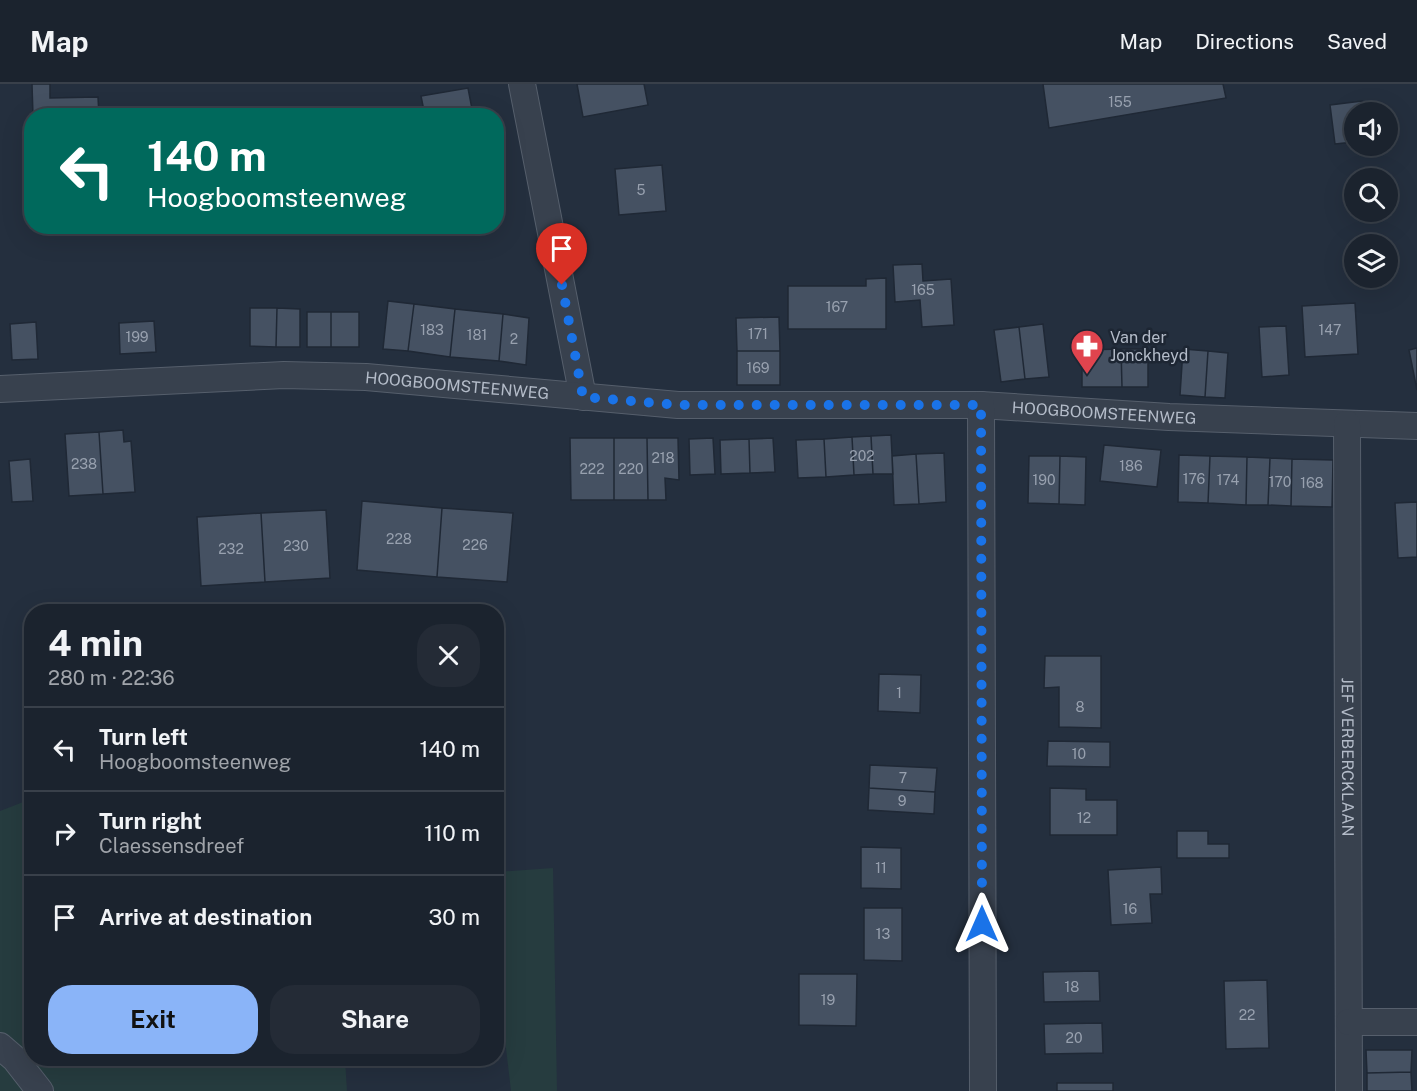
<!DOCTYPE html>
<html lang="en">
<head>
<meta charset="utf-8">
<style>
  :root { --surface:#1b232e; --page:#242b36; --text:#f1f3f6; --muted:#a0a4aa; --line:#39404a; --accent:#8ab4f8 }
  body { margin:0; font-family:"Public Sans",sans-serif; background:var(--page); color:var(--text); height:100vh; display:flex; flex-direction:column; font-size:22px; white-space:nowrap }
  * { box-sizing:border-box; margin:0 }
  p { font-size:20px; color:var(--muted) }
  .icon { flex:none; width:33px; height:33px; fill:none; stroke:currentColor; stroke-width:2; stroke-linecap:round; stroke-linejoin:round }
  .map { position:relative; flex:1; overflow:hidden }
  .sheet { position:absolute; left:24px; top:520px; width:480px; height:462px; display:flex; flex-direction:column; background:var(--surface); border-radius:24px; box-shadow:0 6px 24px #0002,0 0 0 2px var(--line) }
  .sheet>* { flex:none }
  .guide { position:absolute; left:24px; top:24px; width:480px; height:126px; border-radius:24px; box-shadow:0 6px 24px #0002,0 0 0 2px var(--line); background:#00695c; color:#fff; overflow:hidden }
  .fabs { position:absolute; left:1344px; top:18px; display:grid; gap:12px }
  .fabs a { display:grid; place-items:center; width:54px; height:54px; border-radius:50%; background:var(--surface); box-shadow:0 6px 24px #0002,0 0 0 2px var(--line); font-size:30px }
  .pin { position:absolute; display:grid; place-items:center; width:51px; height:51px; color:#fff; margin:-62px -26px; border-radius:50% 50% 50% 0; rotate:-45deg; box-shadow:0 0 6px #0007 }
  .pin .icon { rotate:45deg }
  .me { position:absolute; width:66px; margin:-33px; rotate:0deg; stroke-linejoin:round; filter:drop-shadow(0 0 4px #0008) }
  .turn { display:flex; align-items:center; gap:21px; height:126px; padding:0 24px; font-size:27px }
  .turn .icon { width:78px; height:78px; stroke-width:2.5 }
  .turn b { display:block; font-size:42px; line-height:51px }
  .round { display:grid; place-items:center; flex:none; width:63px; height:63px; border-radius:24px; background:var(--page) }
  .overview { display:flex; align-items:center; justify-content:space-between; height:102px; padding:0 24px }
  h1 { font-size:36px; font-weight:700; line-height:45px }
  .action { display:flex; gap:12px; margin-top:auto; padding:12px 24px }
  .action a { flex:1; height:69px; border-radius:24px; background:var(--accent); color:#111; font-size:24px; font-weight:700; line-height:69px; text-align:center }
  .action a+a { background:var(--page); color:var(--text) }
  ul { padding:0; list-style:none }
  li { display:flex; align-items:center; gap:18px; height:84px; padding:0 24px; border-top:2px solid var(--line) }
  li div { flex:1 }
  li b { display:block; font-size:22px }
  li em { font-style:normal }
  header { display:flex; align-items:center; gap:36px; box-sizing:border-box; height:84px; padding:0 30px; background:var(--surface); border-bottom:2px solid var(--line) }
  header strong { font-size:28px }
  nav { display:flex; gap:33px; margin-inline-start:auto; font-size:21px }
  .map>svg:first-child { display:block }
</style>
</head>
<body>
<header>
<strong>Map</strong>
<nav><a>Map</a><a>Directions</a><a>Saved</a></nav>
</header>
<div class="map">
<svg width="1417" height="1007" viewBox="0 0 1417 1007">
  <rect width="100%" height="100%" fill="#242f3e"/>
  <!-- green -->
  <path fill="#263c3f" d="M31,715L32,975H345L347,1007H0V727Z
    M553,784L557,1007H511L503,939L497,938V788Z"/>
  <!-- building -->
  <path fill="#455162" stroke="#1f2835" stroke-width="1.5" d="M32,0H50V14L98,13L99,32H33Z
    M577,0H644L648,21L583,33Z
    M1043,0H1223L1226,14L1049,44Z
    M468,4L473,30L425,32L421,12Z
    M1362,17L1364,28H1354V58L1335,60L1330,21Z
    M662,81L666,127L619,131L615,85Z
    M922,180L923,197L951,195L954,241L922,243L920,216L895,218L893,181Z
    M886,194V245H788V202H866V195Z
    M388,217L414,220L408,267L383,265Z
    M1355,219L1358,270L1305,273L1302,222Z
    M414,220L455,225L450,273L408,267Z
    M250,224H277L276,263L250,262Z
    M277,224L300,225V263H276Z
    M455,225L503,230L499,277L450,273Z
    M307,228H331V263H307Z
    M331,228H359V263H331Z
    M503,230L529,234L526,281L499,277Z
    M779,233L780,267H737L736,234Z
    M154,237L156,268L120,270L119,239Z
    M36,238L38,275L12,276L10,240Z
    M1043,240L1049,293L1025,295L1019,243Z
    M1286,242L1289,291L1262,293L1259,243Z
    M1019,243L1025,295L1001,298L994,246Z
    M1417,264V306L1409,266Z
    M1121,265H1148V303H1122Z
    M1121,265L1122,303H1082V266Z
    M1183,265L1208,267L1205,313L1180,311Z
    M737,267H780V301H737Z
    M1208,267L1228,269L1225,314L1205,313Z
    M123,346L124,358L131,357L135,408L103,410L99,348Z
    M99,348L103,410L69,412L65,350Z
    M891,351L893,390H873L871,352Z
    M871,352L873,390L854,391L852,353Z
    M852,353L854,391L826,393L824,355Z
    M570,354H614V416H571Z
    M614,354H647L648,416H614Z
    M647,354H678L679,396L665,394L666,416H648Z
    M713,354L715,390L690,391L689,355Z
    M773,354L775,388L750,389L749,355Z
    M749,355L750,389L721,390L720,356Z
    M824,355L826,393L798,394L796,356Z
    M1104,361L1161,366L1157,403L1100,397Z
    M944,369L946,418L919,420L916,370Z
    M916,370L919,420L894,421L892,372Z
    M1179,371L1210,372L1208,419L1178,418Z
    M1029,372H1060L1059,420L1028,419Z
    M1060,372L1086,373L1085,421L1059,420Z
    M1210,372L1247,373L1246,421L1208,419Z
    M1247,373L1270,374L1268,421H1246Z
    M1270,374L1292,375L1291,422L1268,421Z
    M30,375L33,417L12,418L9,377Z
    M1292,375L1333,376L1332,423L1291,422Z
    M362,417L442,424L437,493L357,486Z
    M1417,418V473L1398,474L1395,419Z
    M442,424L513,429L507,498L437,493Z
    M326,426L330,494L265,498L261,429Z
    M261,429L265,498L201,502L197,433Z
    M1045,572H1101V644L1059,643V603L1044,604Z
    M879,590L921,591L920,629L878,627Z
    M1048,657L1110,658V683L1047,682Z
    M870,681L937,684L935,708L869,704Z
    M869,704L935,708L934,730L868,726Z
    M1050,704L1086,705V716H1117V751H1050Z
    M1177,747H1208V760H1229V774H1177Z
    M861,763L901,764V805L861,804Z
    M1161,783L1162,810H1150L1152,839L1111,841L1108,786Z
    M864,824H902V877L864,876Z
    M1099,887L1100,917L1044,918L1043,888Z
    M799,890H857L856,942L799,941Z
    M1267,896L1269,964L1226,965L1224,897Z
    M1102,939L1103,969L1045,970L1044,940Z
    M1366,966H1412L1411,988L1367,989Z
    M1411,988L1412,1007H1367V989Z
    M1057,999H1113V1007H1057Z"/>
  <g fill="none" stroke-linecap="round" stroke-linejoin="round">
    <defs>
      <g id="minor">
        <path d="M522,0L583,313"/>
        <path id="s1" d="M0,305L284,291L366,293L678,321H981L1169,333L1417,342"/>
        <path d="M981,321L983,1007"/>
        <path id="s2" d="M1347,340L1349,1007"/>
        <path d="M1349,938H1417"/>
        <path d="M0,962L15,975L40,1007"/>
      </g>
    </defs>
    <!-- minor casing -->
    <use href="#minor" stroke="#565f6c" stroke-width="28"/>
    <!-- minor -->
    <use href="#minor" stroke="#38414e" stroke-width="26"/>
  </g>
  <g fill="none" stroke-linecap="round" stroke-linejoin="round">
    <!-- route -->
    <path stroke="#1a73e8" stroke-width="10" stroke-dasharray="0 18" d="M562,201L583,313L678,321H981L982,840"/>
  </g>
  <!-- icons -->
  <defs>
    <symbol id="pharmacy-pin" viewBox="-11 -11 22 30"><path d="M0 17L-7.5 6A9.5 9.5 0 1 1 7.5 6Z" fill="#e0444e" stroke="#1d2633"/><path d="M-2-6h4v4h4v4h-4v4h-4v-4h-4v-4h4Z" fill="#fff"/></symbol>
  </defs>
  <g fill-rule="evenodd">
    <use href="#pharmacy-pin" x="1068" y="243" width="38" height="52"/>
  </g>
  <g text-anchor="middle" stroke-width="5" stroke-linejoin="round" paint-order="stroke">
    <!-- number labels -->
    <g font-size="14" fill="#98a1af">
      <text x="1120" y="23">155</text>
      <text x="641" y="111">5</text>
      <text x="923" y="211">165</text>
      <text x="837" y="228">167</text>
      <text x="432" y="251">183</text>
      <text x="1330" y="251">147</text>
      <text x="758" y="255">171</text>
      <text x="477" y="256">181</text>
      <text x="137" y="258">199</text>
      <text x="514" y="260">2</text>
      <text x="758" y="289">169</text>
      <text x="862" y="377">202</text>
      <text x="663" y="379">218</text>
      <text x="84" y="385">238</text>
      <text x="1131" y="387">186</text>
      <text x="592" y="390">222</text>
      <text x="631" y="390">220</text>
      <text x="1194" y="400">176</text>
      <text x="1044" y="401">190</text>
      <text x="1228" y="401">174</text>
      <text x="1280" y="403">170</text>
      <text x="1312" y="404">168</text>
      <text x="399" y="460">228</text>
      <text x="475" y="466">226</text>
      <text x="296" y="467">230</text>
      <text x="231" y="470">232</text>
      <text x="899" y="614">1</text>
      <text x="1080" y="628">8</text>
      <text x="1079" y="675">10</text>
      <text x="903" y="699">7</text>
      <text x="902" y="722">9</text>
      <text x="1084" y="739">12</text>
      <text x="881" y="789">11</text>
      <text x="1130" y="830">16</text>
      <text x="883" y="855">13</text>
      <text x="1072" y="908">18</text>
      <text x="828" y="921">19</text>
      <text x="1247" y="936">22</text>
      <text x="1074" y="959">20</text>
    </g>
    <!-- poi labels -->
    <g font-size="16" fill="#b4bcc9" stroke="#1d2633" text-anchor="start">
      <text x="1110" y="259">Van der<tspan x="1110" dy="18">Jonckheyd</tspan></text>
    </g>
    <!-- street labels -->
    <g font-size="16" fill="#b4bcc9" stroke="#1d2633">
      <text dy="6" stroke="none"><textPath href="#s1" startOffset="458">HOOGBOOMSTEENWEG</textPath></text>
      <text dy="6" stroke="none"><textPath href="#s1" startOffset="1106">HOOGBOOMSTEENWEG</textPath></text>
      <text dy="6" stroke="none"><textPath href="#s2" startOffset="333">JEF VERBERCKLAAN</textPath></text>
    </g>
  </g>
</svg>
<div class="fabs">
<a><svg class="icon" aria-label="sound" viewBox="0 0 24 24"><path d="M4 9h4l5-4v14l-5-4H4zM17 9q2 3 0 6"/></svg></a>
<a><svg class="icon" aria-label="search" viewBox="0 0 24 24"><circle cx="10" cy="10" r="6"/><path d="M15 15l6 6"/></svg></a>
<a><svg class="icon" aria-label="layers" viewBox="0 0 24 24"><path d="M12 4l9 5-9 5-9-5zM3 14l9 5 9-5"/></svg></a>
</div>
<div class="pin" style="left:562px;top:201px;background:#d93025"><svg class="icon" aria-label="arrive" viewBox="0 0 24 24"><path d="M6 21V4h12l-3 4 3 4H6"/></svg></div>
<svg class="me" style="left:982px;top:840px" viewBox="-20 -20 40 40"><path d="M0-17L14 15 0 8-14 15z" fill="#1a73e8" stroke="#fff" stroke-width="4"/></svg>
<div class="guide">
<div class="turn"><svg class="icon" aria-label="left" viewBox="0 0 24 24"><path d="M17 20v-9H6M10 6l-5 5 5 5"/></svg><div><b>140 m</b>Hoogboomsteenweg</div></div>
</div>
<section class="sheet">
<div class="overview"><div><h1>4 min</h1><p>280 m · 22:36</p></div><a class="round"><svg class="icon" aria-label="close" viewBox="0 0 24 24"><path d="M6 6l12 12M18 6L6 18"/></svg></a></div>
<ul>
<li><svg class="icon" aria-label="left" viewBox="0 0 24 24"><path d="M17 20v-9H6M10 6l-5 5 5 5"/></svg><div><b>Turn left</b><p>Hoogboomsteenweg</p></div><em>140 m</em></li>
<li><svg class="icon" aria-label="right" viewBox="0 0 24 24"><path d="M7 20v-9h11M14 6l5 5-5 5"/></svg><div><b>Turn right</b><p>Claessensdreef</p></div><em>110 m</em></li>
<li><svg class="icon" aria-label="arrive" viewBox="0 0 24 24"><path d="M6 21V4h12l-3 4 3 4H6"/></svg><div><b>Arrive at destination</b></div><em>30 m</em></li>
</ul>
<div class="action"><a>Exit</a><a>Share</a></div>
</section>
</div>
</body>
</html>
